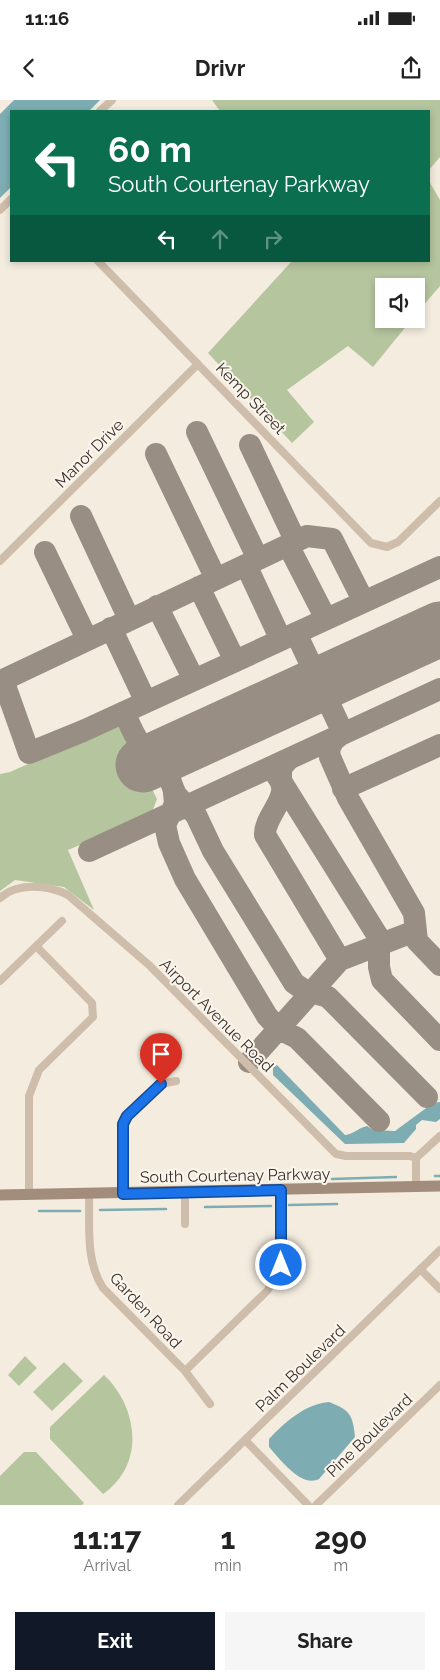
<!DOCTYPE html>
<html lang="en">
<head>
<meta charset="utf-8">
<style>
  :root { --surface:#fff; --page:#f6f6f6; --text:#222; --muted:#767676; --accent:#111827 }
  body { margin:0; font-family:Raleway,sans-serif; background:var(--page); color:var(--text); height:100vh; display:flex; flex-direction:column; font-size:19px; white-space:nowrap }
  * { box-sizing:border-box; margin:0 }
  p { font-size:16px; color:var(--muted) }
  .icon { flex:none; width:28px; height:28px; fill:none; stroke:currentColor; stroke-width:2; stroke-linecap:round; stroke-linejoin:round }
  .map { position:relative; height:1405px; overflow:hidden }
  .sheet { display:flex; flex-direction:column; background:var(--surface); flex:1 }
  .sheet>* { flex:none }
  .banner { position:absolute; left:10px; top:10px; width:420px; height:152px; border-radius:0px; box-shadow:0 2px 8px #0003; background:#0b6e4f; color:#fff; overflow:hidden }
  .fabs { position:absolute; left:375px; top:178px; display:grid; gap:10px }
  .fabs a { display:grid; place-items:center; width:50px; height:50px; border-radius:0px; background:var(--surface); box-shadow:0 2px 8px #0003; font-size:25px }
  .pin { position:absolute; display:grid; place-items:center; width:42px; height:42px; color:#fff; margin:-51px -21px; border-radius:50% 50% 50% 0; rotate:-45deg; box-shadow:0 0 5px #0007 }
  .pin .icon { rotate:45deg }
  .me { position:absolute; width:55px; margin:-28px; rotate:0deg; stroke-linejoin:round; filter:drop-shadow(0 0 4px #0008) }
  .turn { display:flex; align-items:center; gap:18px; height:105px; padding:0 15px; font-size:22px }
  .turn .icon { width:65px; height:65px; stroke-width:2.5 }
  .turn b { display:block; font-size:35px; line-height:42px }
  .lanes { display:flex; align-items:center; height:48px; padding:0 15px; background:#0003; justify-content:center; gap:25px; direction:ltr }
  .lanes .off { opacity:.35 }
  .eta { display:flex; justify-content:space-evenly; align-items:center; height:85px; text-align:center }
  .eta b { font-size:30px; font-weight:700; line-height:35px }
  .primary-button { display:flex; gap:10px; margin-top:auto; padding:10px 15px }
  .primary-button a { flex:1; height:58px; border-radius:0px; background:var(--accent); color:#fff; font-size:20px; font-weight:700; line-height:58px; text-align:center }
  .primary-button a+a { background:var(--page); color:var(--text) }
  .status { display:flex; justify-content:space-between; align-items:center; height:35px; padding:0 25px; background:var(--surface); direction:ltr }
  .status svg { height:14px; fill:currentColor }
  header { display:flex; justify-content:space-between; align-items:center; height:65px; padding:0 15px; background:var(--surface); font-size:22px; font-weight:700 }
  .map>svg:first-child { display:block }
</style>
</head>
<body>
<div class="status"><b>11:16</b><svg viewBox="0 0 49 12"><path d="M0 12V9h3v3zM5 12V6h3v6zM10 12V3h3v9zM15 12V0h3v12zM26 1h20v11H26zM47 4h2v5h-2z"/></svg></div>
<header><svg class="icon" aria-label="back" viewBox="0 0 24 24"><path d="M15 5l-7 7 7 7"/></svg>Drivr<svg class="icon" aria-label="share" viewBox="0 0 24 24"><path d="M12 15V3M7 8l5-5 5 5M5 13v7h14v-7"/></svg></header>
<div class="map">
<svg width="440" height="1405" viewBox="0 0 440 1405">
  <rect width="100%" height="100%" fill="#f4ecdf"/>
  <!-- green -->
  <path fill="#b5c59e" d="M212,0H440V57L429,70V11H220Z
    M429,81L440,100V186L416,214V186H384V219H412L373,267L348,246L287,290L314,322L292,343L208,253L292,161H429Z
    M114,626L119,627L124,632L157,699L151,715L68,750L94,810L64,787L15,780L0,791V674L10,672Z
    M25,1256L37,1268L19,1286L8,1275Z
    M64,1262L83,1281L52,1311L33,1292Z
    M104,1275C138,1307 146,1364 103,1394L50,1339V1327Z
    M24,1352H36L84,1403L82,1405H0V1376Z"/>
  <!-- water -->
  <path fill="#7dadb3" d="M14,0H100L89,11H11V87L0,98V14Z
    M277,965L345,1035C354,1034 358,1028 367,1026L373,1030L395,1031L433,1003L440,1002V1019L436,1022L422,1020L416,1025V1029L404,1043L345,1044L273,975V968Z
    M329,1302C350,1310 353,1315 355,1337L319,1379C301,1388 280,1359 269,1347V1339C285,1322 305,1304 329,1302Z"/>
  <g fill="none" stroke-linecap="round" stroke-linejoin="round">
    <!-- stream -->
    <path stroke="#7dadb3" stroke-width="2.5" d="M435,1076H440
      M332,1079L396,1077
      M289,1105L337,1104
      M205,1107L271,1106
      M100,1110L166,1109
      M39,1111H80"/>
    <!-- taxiway -->
    <path stroke="#988e84" stroke-width="22" d="M197,332L258,459
      M250,345L296,442
      M156,354L216,479
      M81,416L129,519
      M288,445L326,519
      M45,452L87,539
      M246,465L281,540
      M199,487L235,561
      M364,502L332,439L307,436L3,580L29,653L83,631L440,467
      M157,506L194,580
      M111,528L146,602
      M296,533L343,633L333,641L329,650L330,657L348,698L414,813L417,841L440,865
      M124,612C131,626 139,654 159,654C164,654 170,652 175,651C162,669 172,687 181,705
      M288,660L281,668V681L379,838V867L382,880L440,940
      M277,676C294,695 264,715 265,735L340,860
      M343,689L440,645
      M174,693L175,704L165,725L169,743L185,779L267,916L279,929L297,938L379,1021
      M174,693L196,715L213,751L294,883L304,890L328,897L427,997
      M89,751L440,589
      M249,962L340,860L415,831"/>
    <!-- runway -->
    <path stroke="#988e84" stroke-width="55" d="M143,665L440,529"/>
    <!-- street -->
    <path stroke="#cebdaa" stroke-width="8" d="M100,11L112,0
      M0,110L11,99
      M98,161L371,443L387,447L398,442L440,401
      M0,461L198,264
      M0,798C17,782 49,785 68,795L149,865L336,1054L346,1056H410L416,1058
      M0,881L62,821
      M416,1087V1058L440,1036
      M185,1092V1124
      M29,1094V996L39,970L93,917L92,903L36,846
      M123,1094V1024L127,1016L161,984L176,981
      M89,1095C90,1126 85,1160 103,1188L185,1271L210,1304
      M420,1169L440,1189
      M185,1271L268,1190L281,1165V1090
      M245,1340L308,1405
      M178,1405L440,1150
      M316,1405L440,1285"/>
    <!-- secondary -->
    <path stroke="#a28c7b" stroke-width="11" d="M0,1095L440,1086"/>
  </g>
  <g fill="none" stroke-linecap="round" stroke-linejoin="round">
    <defs>
      <path id="route" d="M161,984L127,1016L123,1024V1094L281,1090V1165"/>
    </defs>
    <!-- route casing -->
    <use href="#route" stroke="#114b97" stroke-width="12"/>
    <!-- route -->
    <use href="#route" stroke="#1a73e8" stroke-width="9"/>
  </g>
  <g text-anchor="middle" stroke-width="4" stroke-linejoin="round" paint-order="stroke">
    <!-- street labels -->
    <g font-size="16" fill="#3b312a" stroke="#fbf6ed">
      <text transform="translate(251 298) rotate(46)" y="6">Kemp Street</text>
      <text transform="translate(89 353) rotate(-45)" y="6">Manor Drive</text>
      <text transform="translate(217 915) rotate(45)" y="6">Airport Avenue Road</text>
      <text transform="translate(235 1075) rotate(-1)" y="6">South Courtenay Parkway</text>
      <text transform="translate(146 1210) rotate(47)" y="6">Garden Road</text>
      <text transform="translate(300 1268) rotate(-44)" y="6">Palm Boulevard</text>
      <text transform="translate(369 1335) rotate(-44)" y="6">Pine Boulevard</text>
    </g>
  </g>
</svg>
<div class="fabs">
<a><svg class="icon" aria-label="sound" viewBox="0 0 24 24"><path d="M4 9h4l5-4v14l-5-4H4zM17 9q2 3 0 6"/></svg></a>
</div>
<div class="pin" style="left:161px;top:984px;background:#d93025"><svg class="icon" aria-label="arrive" viewBox="0 0 24 24"><path d="M6 21V4h12l-3 4 3 4H6"/></svg></div>
<svg class="me" style="left:281px;top:1165px" viewBox="-20 -20 40 40"><circle r="17" fill="#1a73e8" stroke="#fff" stroke-width="3"/><path d="M0-11L8 9 0 5-8 9z" fill="#fff"/></svg>
<div class="banner">
<div class="turn"><svg class="icon" aria-label="left" viewBox="0 0 24 24"><path d="M17 20v-9H6M10 6l-5 5 5 5"/></svg><div><b>60 m</b>South Courtenay Parkway</div></div>
<div class="lanes"><svg class="icon" aria-label="left" viewBox="0 0 24 24"><path d="M17 20v-9H6M10 6l-5 5 5 5"/></svg><svg class="icon off" aria-label="ahead" viewBox="0 0 24 24"><path d="M12 20V5M6 11l6-6 6 6"/></svg><svg class="icon off" aria-label="right" viewBox="0 0 24 24"><path d="M7 20v-9h11M14 6l5 5-5 5"/></svg></div>
</div>
</div>
<section class="sheet">
<div class="eta">
<div><b>11:17</b><p>Arrival</p></div>
<div><b>1</b><p>min</p></div>
<div><b>290</b><p>m</p></div>
</div>
<div class="primary-button"><a>Exit</a><a>Share</a></div>
</section>
</body>
</html>
